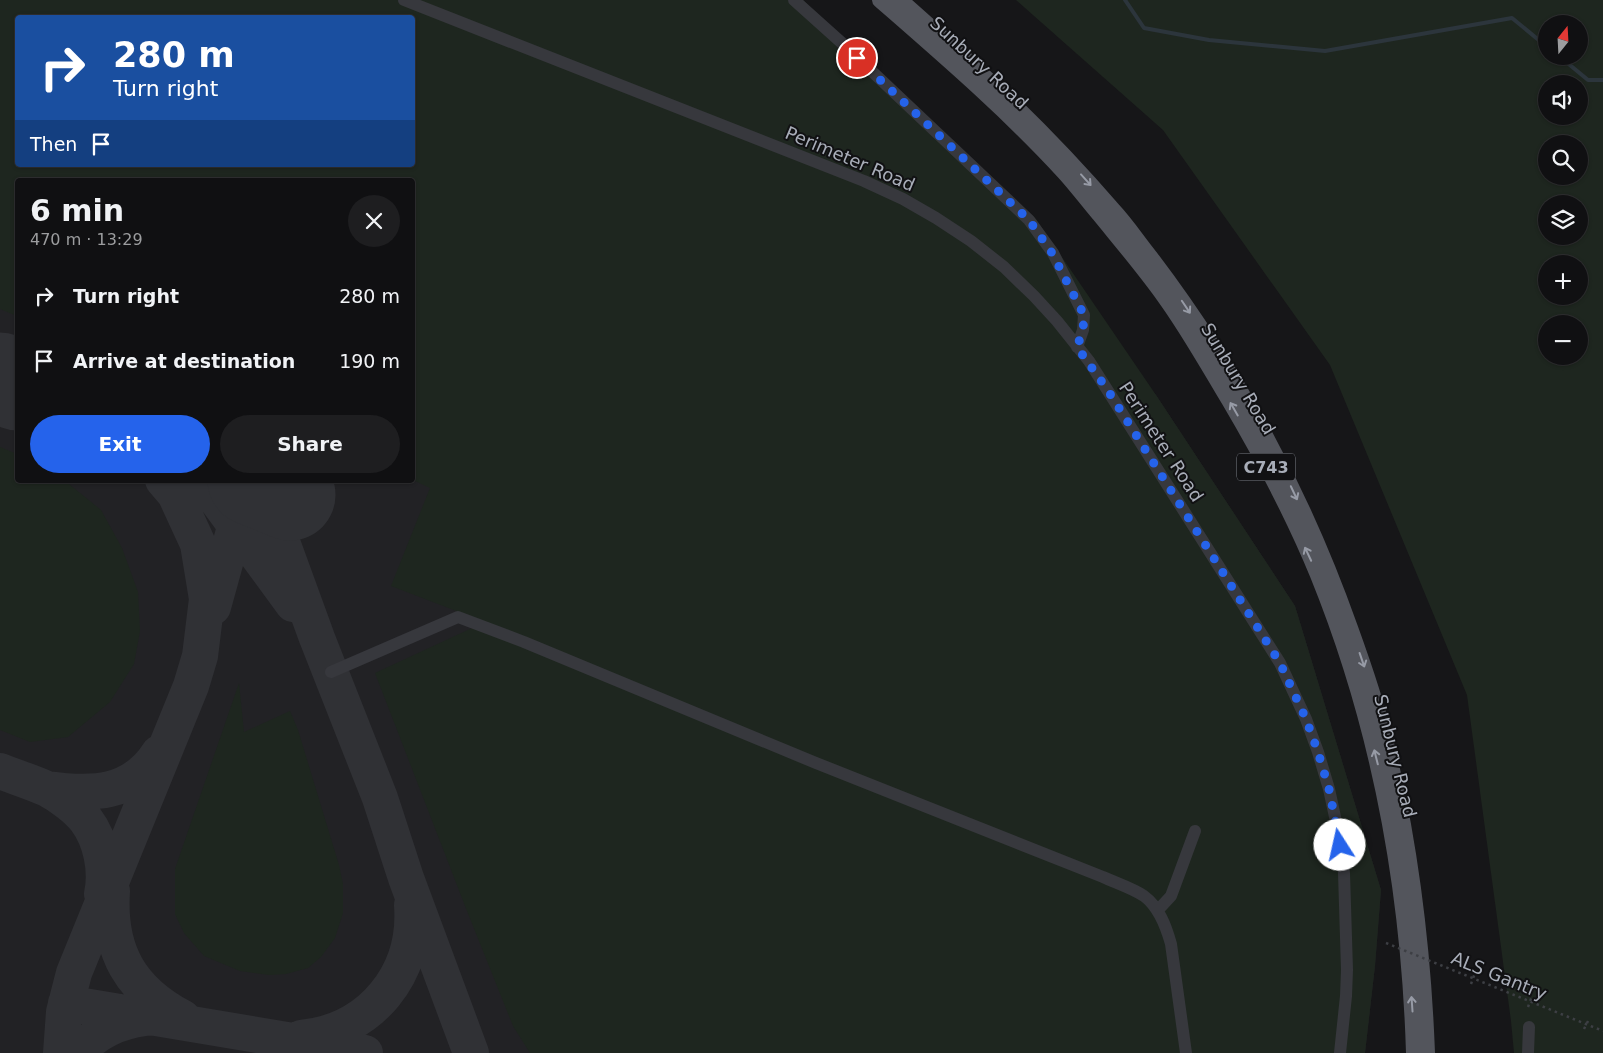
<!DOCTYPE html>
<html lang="en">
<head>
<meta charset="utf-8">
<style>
  :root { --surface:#101012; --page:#1e1e20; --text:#f1f3f6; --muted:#9c9d9f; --line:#303032; --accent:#2563eb }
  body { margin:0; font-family:"DejaVu Sans",sans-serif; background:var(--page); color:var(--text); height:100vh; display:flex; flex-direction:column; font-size:19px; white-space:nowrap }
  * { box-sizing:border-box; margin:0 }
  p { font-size:16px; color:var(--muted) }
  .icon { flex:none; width:28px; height:28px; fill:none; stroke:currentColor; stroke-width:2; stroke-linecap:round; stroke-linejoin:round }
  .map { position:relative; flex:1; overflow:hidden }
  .details { position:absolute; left:15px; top:178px; width:400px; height:305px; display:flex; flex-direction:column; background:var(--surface); border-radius:5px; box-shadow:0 1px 4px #0004,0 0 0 1px var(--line) }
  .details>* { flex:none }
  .banner { position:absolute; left:15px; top:15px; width:400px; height:152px; border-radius:5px; box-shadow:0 1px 4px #0004,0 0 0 1px var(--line); background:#1a4fa0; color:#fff; overflow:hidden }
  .needle { width:32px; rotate:18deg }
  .buttons { position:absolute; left:1538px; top:15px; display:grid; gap:10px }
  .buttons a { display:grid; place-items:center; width:50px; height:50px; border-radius:50%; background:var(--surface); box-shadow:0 1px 4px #0004,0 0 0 1px var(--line); font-size:25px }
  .pin { position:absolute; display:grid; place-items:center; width:42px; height:42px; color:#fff; margin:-21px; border:2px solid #fff; border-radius:50%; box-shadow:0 1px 5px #0007 }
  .me { position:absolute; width:55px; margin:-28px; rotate:350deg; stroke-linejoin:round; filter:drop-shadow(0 0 4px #0008) }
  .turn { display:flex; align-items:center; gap:18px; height:105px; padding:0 15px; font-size:22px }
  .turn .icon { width:65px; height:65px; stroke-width:2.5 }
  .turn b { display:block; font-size:35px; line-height:42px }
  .then { display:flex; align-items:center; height:48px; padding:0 15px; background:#0003; gap:10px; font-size:19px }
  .round { display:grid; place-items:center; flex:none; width:52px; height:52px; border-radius:26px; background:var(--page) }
  .head { display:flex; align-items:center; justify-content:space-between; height:85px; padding:0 15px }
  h1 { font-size:30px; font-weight:700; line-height:38px }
  .primary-button { display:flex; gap:10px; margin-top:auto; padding:10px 15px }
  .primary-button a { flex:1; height:58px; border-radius:30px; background:var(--accent); color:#fff; font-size:20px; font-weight:700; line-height:58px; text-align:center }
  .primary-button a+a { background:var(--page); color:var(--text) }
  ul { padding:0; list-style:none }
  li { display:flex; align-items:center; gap:15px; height:65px; padding:0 15px }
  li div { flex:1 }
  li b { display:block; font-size:19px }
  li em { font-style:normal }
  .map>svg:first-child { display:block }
</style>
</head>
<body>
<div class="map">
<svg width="1603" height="1053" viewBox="0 0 1603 1053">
  <rect width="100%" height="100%" fill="#161618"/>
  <!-- built -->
  <path fill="#222225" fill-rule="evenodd" d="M0,0H803L1156,395L1295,606L1381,890L1375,966L1365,1053H0ZM18,18H412V165H18ZM18,180H412V480H18Z"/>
  <!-- green -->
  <path fill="#1e261f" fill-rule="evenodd" d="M0,0H803L1036,219L1156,395L1295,606L1381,890L1375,966L1365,1053H530L513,1026L467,911L375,673L485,622L391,586L430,488L413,480L412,180H18L17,316L0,309ZM18,18H412V165H18Z
    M1016,0H1603V1053H1514L1511,1021L1467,695L1330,365L1163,130ZM1546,24H1579V56H1546ZM1546,84H1579V116H1546ZM1546,144H1579V176H1546ZM1546,204H1579V236H1546ZM1546,264H1579V296H1546ZM1546,324H1579V356H1546Z
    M0,447L17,454L18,480H61L69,484L101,510L122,548L138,592L140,631L134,664L110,702L68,737L30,742L0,730Z
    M239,683L244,732L290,711L298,730L339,865L343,884V913L335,938L321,957L308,968L286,974L269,975L240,971L204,956L184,933L175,914V869Z"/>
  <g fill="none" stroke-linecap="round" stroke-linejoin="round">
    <!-- stream -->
    <path stroke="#2c353c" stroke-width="4" d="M1125,0L1144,28L1209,40L1325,51L1512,18L1546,46
      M1559,56L1588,80H1603"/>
    <!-- taxiway -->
    <path stroke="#303135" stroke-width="36" d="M202,480L293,604
      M251,480L261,490L266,498L317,638L380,798L406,878L471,1053
      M213,607L248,480
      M0,771C15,777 32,782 47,789C60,796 77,808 86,820C101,840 107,870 102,894
      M47,789C92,795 132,795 159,753
      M112,891C108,951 130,990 183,1018
      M66,1003L365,1053
      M301,1038C371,1031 417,974 412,905
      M61,1053L64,1012L74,973L191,686L200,656L207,599L198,544L175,494L163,480
      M78,1053C96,1031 118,1022 145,1018"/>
    <!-- runway -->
    <path stroke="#303135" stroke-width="91" d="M0,378L18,385
      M253,480L290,495"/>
    <!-- path -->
    <path stroke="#3d3f44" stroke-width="2.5" stroke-dasharray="2.5 4" stroke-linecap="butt" d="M1471,984L1475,973
      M1528,1007L1532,996
      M1584,1029L1589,1019"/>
    <!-- minor -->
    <path stroke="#37383d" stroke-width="12" d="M404,0L864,181L903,199L936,218L971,241L1004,267L1034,296L1057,321L1089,361L1280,663L1306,719L1318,752L1329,789L1338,831L1344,873L1347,970L1346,996L1340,1053
      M794,0L843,44L1029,220L1053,253L1084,315L1083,330L1077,347
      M331,672L458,617L524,642L816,763L1103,877C1116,883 1132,888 1144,896C1159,907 1166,926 1171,944L1186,1053
      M1158,910L1171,896L1195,831
      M1528,1053L1529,1027"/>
    <!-- major -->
    <path stroke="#53555c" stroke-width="16" d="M880,0C943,55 1007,110 1064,172C1076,185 1087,200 1099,214C1121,241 1144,268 1164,296C1188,329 1208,365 1229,400C1262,456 1293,514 1318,575C1380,728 1409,888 1414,1053
      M900,0C975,66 1048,134 1113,210C1127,225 1138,242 1151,258C1236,370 1303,495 1350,628C1363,664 1376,701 1385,739C1410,842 1423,947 1427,1053"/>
    <!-- path-bridge -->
    <path stroke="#3d3f44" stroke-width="2.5" stroke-dasharray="2.5 4" stroke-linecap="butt" d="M1386,943L1603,1031"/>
  </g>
  <!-- one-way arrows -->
  <defs><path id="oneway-shaft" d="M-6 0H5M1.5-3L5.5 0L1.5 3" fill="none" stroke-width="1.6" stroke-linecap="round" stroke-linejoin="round" transform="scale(1.25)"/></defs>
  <g stroke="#979ba6">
    <use href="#oneway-shaft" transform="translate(1086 180) rotate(48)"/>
    <use href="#oneway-shaft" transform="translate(1186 307) rotate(56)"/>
    <use href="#oneway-shaft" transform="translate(1234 409) rotate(-120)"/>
    <use href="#oneway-shaft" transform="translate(1294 493) rotate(65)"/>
    <use href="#oneway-shaft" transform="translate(1308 554) rotate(-115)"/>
    <use href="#oneway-shaft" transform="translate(1362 660) rotate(71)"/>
    <use href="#oneway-shaft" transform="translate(1376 757) rotate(-104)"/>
    <use href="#oneway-shaft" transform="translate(1412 1004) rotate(-94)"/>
  </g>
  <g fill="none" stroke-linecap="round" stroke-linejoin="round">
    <!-- route -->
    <path stroke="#2563eb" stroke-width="9" stroke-dasharray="0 16.2" d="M857,58L1029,220L1052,253L1084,315L1083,330L1077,347L1107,389L1280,663L1306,719L1318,752L1329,789L1340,845"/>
  </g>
  <g text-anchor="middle" stroke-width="4" stroke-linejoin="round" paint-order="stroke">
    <!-- shield labels -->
    <rect fill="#111113" stroke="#7b7e86" stroke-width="1" x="1237" y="453.5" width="58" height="27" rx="4"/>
    <g font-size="16" font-weight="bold" fill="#a8adb8">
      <text x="1266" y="473">C743</text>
    </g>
    <!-- street labels -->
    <g font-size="18" fill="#a8adb8" stroke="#111113">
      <text transform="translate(979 63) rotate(43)" y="6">Sunbury Road</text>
      <text transform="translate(850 159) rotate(23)" y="6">Perimeter Road</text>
      <text transform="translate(1238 379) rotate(59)" y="6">Sunbury Road</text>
      <text transform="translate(1161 442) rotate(57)" y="6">Perimeter Road</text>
      <text transform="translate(1395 756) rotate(76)" y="6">Sunbury Road</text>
      <text transform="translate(1499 976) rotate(22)" y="6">ALS Gantry</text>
    </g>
  </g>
</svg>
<div class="buttons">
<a><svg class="needle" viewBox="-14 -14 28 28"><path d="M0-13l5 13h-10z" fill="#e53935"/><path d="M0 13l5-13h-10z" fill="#9c9d9f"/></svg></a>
<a><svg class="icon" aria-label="sound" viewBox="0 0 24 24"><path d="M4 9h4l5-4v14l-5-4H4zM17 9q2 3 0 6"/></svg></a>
<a><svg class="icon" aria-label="search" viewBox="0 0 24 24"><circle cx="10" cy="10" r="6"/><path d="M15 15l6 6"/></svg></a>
<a><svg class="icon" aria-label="layers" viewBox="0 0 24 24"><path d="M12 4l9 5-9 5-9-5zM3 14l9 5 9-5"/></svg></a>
<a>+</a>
<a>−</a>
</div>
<div class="pin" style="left:857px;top:58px;background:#d93025"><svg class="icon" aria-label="arrive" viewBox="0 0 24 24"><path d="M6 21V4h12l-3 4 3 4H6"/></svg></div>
<svg class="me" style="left:1340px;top:845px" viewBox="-20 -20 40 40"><circle r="19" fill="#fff"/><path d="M0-13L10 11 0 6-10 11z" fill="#2563eb"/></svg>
<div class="banner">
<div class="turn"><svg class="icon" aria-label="right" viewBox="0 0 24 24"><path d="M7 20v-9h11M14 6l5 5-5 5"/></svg><div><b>280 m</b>Turn right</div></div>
<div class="then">Then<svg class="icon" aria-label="arrive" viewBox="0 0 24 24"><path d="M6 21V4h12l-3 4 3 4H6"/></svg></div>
</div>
<section class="details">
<div class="head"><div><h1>6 min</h1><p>470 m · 13:29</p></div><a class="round"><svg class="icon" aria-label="close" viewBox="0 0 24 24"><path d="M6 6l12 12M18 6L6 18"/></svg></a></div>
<ul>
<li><svg class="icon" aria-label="right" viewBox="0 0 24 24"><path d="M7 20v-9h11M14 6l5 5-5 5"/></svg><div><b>Turn right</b></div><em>280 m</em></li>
<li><svg class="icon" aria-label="arrive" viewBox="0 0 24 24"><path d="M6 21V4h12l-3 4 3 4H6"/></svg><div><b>Arrive at destination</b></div><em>190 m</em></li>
</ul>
<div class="primary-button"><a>Exit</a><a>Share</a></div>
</section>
</div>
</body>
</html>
